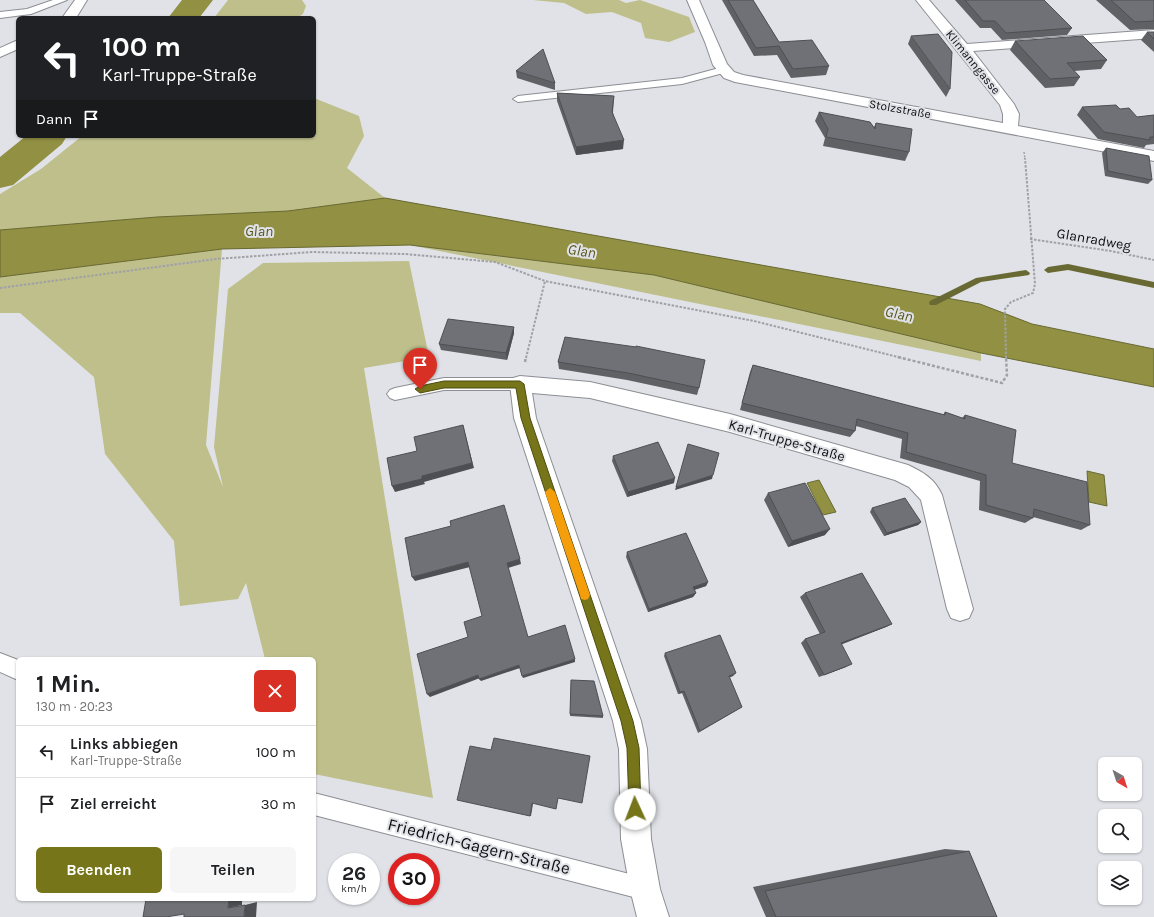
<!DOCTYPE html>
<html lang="de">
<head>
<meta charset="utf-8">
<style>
  :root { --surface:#fff; --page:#f6f6f6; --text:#202124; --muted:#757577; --line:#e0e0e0; --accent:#76751a }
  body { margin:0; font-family:Karla,sans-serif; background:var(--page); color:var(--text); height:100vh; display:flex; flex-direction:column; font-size:15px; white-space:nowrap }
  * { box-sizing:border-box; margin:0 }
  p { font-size:13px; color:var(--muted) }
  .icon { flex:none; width:22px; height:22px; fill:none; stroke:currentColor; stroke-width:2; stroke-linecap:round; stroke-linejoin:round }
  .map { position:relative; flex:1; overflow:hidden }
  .details { position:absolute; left:16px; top:657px; width:300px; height:244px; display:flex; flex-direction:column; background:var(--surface); border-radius:6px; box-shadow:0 1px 3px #0004 }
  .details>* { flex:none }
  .hud { position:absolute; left:16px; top:16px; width:300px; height:122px; border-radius:6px; box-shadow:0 1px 3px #0004; background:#202124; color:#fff; overflow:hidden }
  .needle { width:26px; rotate:141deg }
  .tools { position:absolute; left:1098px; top:757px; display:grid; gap:8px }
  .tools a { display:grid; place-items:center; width:44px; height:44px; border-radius:6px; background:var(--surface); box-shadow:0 1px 3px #0004; font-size:20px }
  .speed { position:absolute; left:328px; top:853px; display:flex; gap:8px; font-size:20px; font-weight:700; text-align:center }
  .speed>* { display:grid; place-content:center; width:52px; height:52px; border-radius:50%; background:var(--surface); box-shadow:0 1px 3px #0004; line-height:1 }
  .speed small { font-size:10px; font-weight:400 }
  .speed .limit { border:6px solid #d22; background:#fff; color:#111 }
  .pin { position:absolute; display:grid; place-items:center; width:34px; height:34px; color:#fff; margin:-41px -17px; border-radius:50% 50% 50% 0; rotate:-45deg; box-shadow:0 0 4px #0007 }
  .pin .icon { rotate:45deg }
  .me { position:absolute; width:44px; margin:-22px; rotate:358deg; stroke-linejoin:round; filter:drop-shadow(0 0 3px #0008) }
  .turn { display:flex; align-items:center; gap:14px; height:84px; padding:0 20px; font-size:18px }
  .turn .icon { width:52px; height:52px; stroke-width:2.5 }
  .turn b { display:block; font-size:28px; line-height:34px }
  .then { display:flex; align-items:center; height:38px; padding:0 20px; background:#0003; gap:8px; font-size:15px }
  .round { display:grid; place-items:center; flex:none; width:42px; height:42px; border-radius:6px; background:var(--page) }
  .head { display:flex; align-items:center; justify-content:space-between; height:68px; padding:0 20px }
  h1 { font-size:24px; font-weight:700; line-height:30px }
  .cta { display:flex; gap:8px; margin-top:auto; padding:8px 20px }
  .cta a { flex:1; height:46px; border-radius:6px; background:var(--accent); color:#fff; font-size:16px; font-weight:700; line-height:46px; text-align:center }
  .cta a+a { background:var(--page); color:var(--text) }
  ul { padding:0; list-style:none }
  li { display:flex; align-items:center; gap:12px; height:52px; padding:0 20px; border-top:1px solid var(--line) }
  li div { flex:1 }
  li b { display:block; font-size:15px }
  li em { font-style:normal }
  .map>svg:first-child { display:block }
</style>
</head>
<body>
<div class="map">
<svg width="1154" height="917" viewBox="0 0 1154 917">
  <rect width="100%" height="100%" fill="#e0e2e7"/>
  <!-- green -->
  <path fill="#bebf8b" d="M228,0H302L306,6L303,14L296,18H214Z
    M533,0H619L626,3L640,0L689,17L695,32L669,42L645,38L641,23L612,12L586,14L564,3Z
    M314,98L359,116L364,136L347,168L385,198L980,304L981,361L410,245L222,249L206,445L223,487L214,447L228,289L263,263L409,261L429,357L364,368L433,798L314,774V659H265L246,583L238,599L180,606L174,541L105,454L94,377L20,313H0V194L41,169L82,136H314Z"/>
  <!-- water -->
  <path fill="#919043" stroke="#696933" d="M385,198L980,304L1032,324L1154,349V387L981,353L654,275L410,245L222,249L0,277V230L157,217L288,211Z
    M1087,471L1104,475L1107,506L1089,502Z
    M819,480L836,512L823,515L807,483Z"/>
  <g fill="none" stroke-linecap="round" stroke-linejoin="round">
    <!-- stream -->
    <path fill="#696933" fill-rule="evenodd" d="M1068,264L1154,282V288L1068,270L1048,273L1044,270L1048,267Z
      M1026,270L1030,273L1029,275L981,282L936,305H930L929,303L930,301L976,278Z"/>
    <!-- river -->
    <path fill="#919043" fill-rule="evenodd" d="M182,0H213L199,18H168Z
      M26,136H67L62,144L13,185L0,188V157Z"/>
    <defs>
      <path id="service" d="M53,0H67L31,14L0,18V12L27,9Z
        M723,67L728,70L727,72L682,84L518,102L513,99L518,96L682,78Z
        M444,378H520L525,380L527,384L525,388L520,390H444L395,400L390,398L387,394L390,390L395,388Z
        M0,653L18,660V680L0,672Z
        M314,793L645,878L653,881L656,889L653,897L645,900L314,815Z"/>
      <path id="minor" d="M75,0H87L76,18H62Z
        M687,0H699L727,64L734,72L743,75L1003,123V114L1000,105L916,0H929L967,44L1154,30V38L973,51L1014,104L1019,114L1018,126L1154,151V161L735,82L724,78L713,65L705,42Z
        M18,40V49L0,57V48Z
        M520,376L590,382L730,414L908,465C923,472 935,479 942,495L973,609L969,618L960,621L951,618L947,609L921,500L909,487L895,480L730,432L590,398L532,393L536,418L641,721L647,749L651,839L660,889L669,917H637L630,889L621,839L619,749L613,721L514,418L510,384L513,378Z"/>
    </defs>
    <!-- service casing -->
    <use href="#service" stroke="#8c8e93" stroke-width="2"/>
    <!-- minor casing -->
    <use href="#minor" stroke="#8c8e93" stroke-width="2"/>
    <!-- path-far2 -->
    <path stroke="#a0a1a6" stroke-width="1.5" stroke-dasharray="2 1.5" stroke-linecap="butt" d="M1024,152L1025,159"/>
    <!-- path-far1 -->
    <path stroke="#a0a1a6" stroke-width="2" stroke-dasharray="2.5 1.5" stroke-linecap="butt" d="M1030,239L1111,251L1154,260
      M0,288L216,259L312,252L405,254L495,262L545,281L754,321L902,358
      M526,358L545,281
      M1006,358L1005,309L1011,302L1033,293L1035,284L1025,158"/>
    <!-- path -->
    <path stroke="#a0a1a6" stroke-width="2.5" stroke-dasharray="3 2" stroke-linecap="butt" d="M898,357L1002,383L1007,375L1006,357
      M525,362L526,357"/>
    <!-- service -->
    <use href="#service" fill="#fff" fill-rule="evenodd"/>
    <!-- minor -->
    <use href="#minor" fill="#fff" fill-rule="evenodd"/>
  </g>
  <!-- wall -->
  <path fill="#5f6165" d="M722,0H753L779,42L829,66L826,75L791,78L777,55L754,56Z
    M955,0H1044L1072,28L1067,35L1002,40L991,28H980Z
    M1096,0H1154V29L1130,30Z
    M1147,32H1154V52L1141,40Z
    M911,36L950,89L946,97L908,44Z
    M1015,41L1107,60L1101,69L1074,71L1080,77L1074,86L1045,88L1010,50Z
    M516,71L555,83V90L517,78Z
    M557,93L614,96L613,113L623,149L576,155L557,101Z
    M1082,107L1120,109L1137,117L1154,115V144L1146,145L1144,148L1098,139L1077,115Z
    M819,112L874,127L876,123L909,152L905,161L823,146L825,138L815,121Z
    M1106,148L1152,180L1148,184L1105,176L1102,153Z
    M514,327V333L507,360L441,350L439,344Z
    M565,337L699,388L697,395L627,380L559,369L558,362Z
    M753,365L943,415L945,412L962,418L965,415L1012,463L1090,525L1081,530L1033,517V518L1025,523L979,510L980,481L900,458L902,439L856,426L855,431L850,437L740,410L750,372Z
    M613,456L674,483L627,497L612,461Z
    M768,493L825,535L788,547L764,500Z
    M872,508L921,522L918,525L884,536L870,512Z
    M627,552L708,582L706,586L694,590L696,593L693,597L648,612L626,557Z
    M805,593L892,624L886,627L841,644L846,667L819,677L801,643L805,639L820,634L800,597Z
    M665,653L733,676L729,677L742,707L698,733L682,693L678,694L664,656Z
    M571,680L603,716V718L570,716Z
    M945,849L969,851L997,917H766L753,887Z"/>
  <!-- shaded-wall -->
  <path fill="#4e4f53" d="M624,140L623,149L576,155V147Z
    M514,327V333L507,360L506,353Z
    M463,425L474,468L424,482L425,484L395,492L392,486Z
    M713,475L712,479L675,490L676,487Z
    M675,478L674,483L627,497L628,492Z
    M921,522L918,525L884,536L887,533Z
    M830,529L825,535L788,547L792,541Z
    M520,559L521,564L508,568L507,563Z
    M468,562L470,567L415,581L412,577Z
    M708,582L706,586L691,591L693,587Z
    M696,593L693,597L648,612L649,609Z
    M892,624L886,627L835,647L841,643Z
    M575,659V662L523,678L522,676Z
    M852,664L846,667L819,677L824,675Z
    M519,665L520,668L481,681L479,679Z
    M736,673L733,676L726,679L729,676Z
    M478,675L480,678L430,697L427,694Z
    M684,691L682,693L678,694L680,692Z
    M532,803L533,804L531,816H530Z
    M229,899H242V905L228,908Z
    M257,902L256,917H244L245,905Z"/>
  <!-- building -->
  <path fill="#6f7176" stroke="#4e4f53" d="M728,0H753L779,42L812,40L829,66L793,69L779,46L756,48Z
    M965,0H1044L1072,28L1006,33L995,21H983Z
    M1111,0H1154V21L1135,22Z
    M1147,32H1154V39Z
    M938,34L952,52L950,89L911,36Z
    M1083,36L1107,60L1067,63L1080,77L1050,79L1015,41Z
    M543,49L555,83L516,71Z
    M557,93L614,96L612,112L624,140L576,147Z
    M1116,105L1120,109L1129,108L1137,117L1154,115V137H1150V140L1104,132L1082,107Z
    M819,112L870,122L875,129L876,123L912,129L909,152L826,137L828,129Z
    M1106,148L1149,156L1152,180L1108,171Z
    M448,319L514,327L506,353L439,344Z
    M565,337L636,347V346L705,360L699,388L628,373L558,362Z
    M753,365L945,415V412L965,419V415L1016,430L1012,463L1087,482L1090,525L1034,509L1033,518L986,505V475L906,452L908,433L857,419L855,431L742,403Z
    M463,425L472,463L422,476V479L392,486L387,458L417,451L414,437Z
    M658,442L675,478L628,492L613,456Z
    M688,444L719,453L713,475L676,487Z
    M805,483L830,529L792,541L768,493Z
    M905,498L921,522L887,533L872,508Z
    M504,505L520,559L507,563L528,637L565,625L575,659L522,676L519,665L479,679L478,675L427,694L417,654L468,637L464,622L482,616L468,562L412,577L405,538L451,526L450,521Z
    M686,533L708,582L693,587L696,593L649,609L627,552Z
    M862,573L892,624L841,643L852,664L824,675L805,639L825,632L805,593Z
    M720,635L736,673L729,676L742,707L700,731L684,691L680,692L665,653Z
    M571,680L594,681L603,716L570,714Z
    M494,738L590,756L582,803L558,798L556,809L532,803L530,816L457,800L470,746L491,750Z
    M969,851L997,917H776L765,891Z
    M146,899H229L228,908L245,905L244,917H184V914L166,917H143Z"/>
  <!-- route -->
  <path fill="#76751a" stroke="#4d4c11" d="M444,381H520L524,384L530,418L633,721L639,748L641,809L639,813L635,815L631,813L629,809L627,748L621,721L521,418L516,388H444L420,393L415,389L420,386Z"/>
  <!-- slow -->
  <path fill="#f59e0b" d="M550,488L555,492L590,595L588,599L585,600L581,599L580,595L545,492Z"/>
  <g text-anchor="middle" stroke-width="4" stroke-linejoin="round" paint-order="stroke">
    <!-- far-street labels -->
    <g font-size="12" fill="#0d0d0f" stroke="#e0e2e7">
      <text transform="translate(973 62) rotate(51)" y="4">Klimanngasse</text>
      <text transform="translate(900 109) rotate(10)" y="4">Stolzstraße</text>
    </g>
    <!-- street labels -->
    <g font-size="14" fill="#0d0d0f" stroke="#e0e2e7">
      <text transform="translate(1094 239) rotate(10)" y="5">Glanradweg</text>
      <text transform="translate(787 440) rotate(16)" y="5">Karl-Truppe-Straße</text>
    </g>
    <!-- water labels -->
    <g font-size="15" font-style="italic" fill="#58571e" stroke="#e0e2e7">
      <text x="259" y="236">Glan</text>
      <text transform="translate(582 251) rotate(9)" y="5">Glan</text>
      <text transform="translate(899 314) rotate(12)" y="5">Glan</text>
    </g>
    <!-- near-street labels -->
    <g font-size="17" fill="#0d0d0f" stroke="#e0e2e7">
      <text transform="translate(479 846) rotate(14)" y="6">Friedrich-Gagern-Straße</text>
    </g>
  </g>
</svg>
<div class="tools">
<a><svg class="needle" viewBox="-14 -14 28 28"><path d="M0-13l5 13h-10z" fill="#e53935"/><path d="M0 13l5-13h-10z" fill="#757577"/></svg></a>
<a><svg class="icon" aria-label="search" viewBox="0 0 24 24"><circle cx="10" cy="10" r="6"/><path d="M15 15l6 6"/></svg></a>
<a><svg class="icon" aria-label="layers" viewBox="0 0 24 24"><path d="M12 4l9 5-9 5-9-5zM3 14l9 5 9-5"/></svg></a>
</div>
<div class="speed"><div>26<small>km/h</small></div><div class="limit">30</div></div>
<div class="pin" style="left:420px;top:389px;background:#d93025"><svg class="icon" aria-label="arrive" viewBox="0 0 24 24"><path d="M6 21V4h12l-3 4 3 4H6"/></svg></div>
<svg class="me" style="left:635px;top:809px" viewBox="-20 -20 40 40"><circle r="19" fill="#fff"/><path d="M0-13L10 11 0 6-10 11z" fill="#76751a"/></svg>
<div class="hud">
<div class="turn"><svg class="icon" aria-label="left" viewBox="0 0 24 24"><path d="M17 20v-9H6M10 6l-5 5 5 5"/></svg><div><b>100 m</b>Karl-Truppe-Straße</div></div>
<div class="then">Dann<svg class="icon" aria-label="arrive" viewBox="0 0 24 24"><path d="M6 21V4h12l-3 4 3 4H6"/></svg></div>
</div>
<section class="details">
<div class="head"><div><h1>1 Min.</h1><p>130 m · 20:23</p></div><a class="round" style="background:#d93025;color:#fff"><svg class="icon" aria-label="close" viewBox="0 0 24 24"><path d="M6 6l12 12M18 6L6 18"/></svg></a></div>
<ul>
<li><svg class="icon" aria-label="left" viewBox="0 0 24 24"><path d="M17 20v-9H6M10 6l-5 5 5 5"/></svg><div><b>Links abbiegen</b><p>Karl-Truppe-Straße</p></div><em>100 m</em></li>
<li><svg class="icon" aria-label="arrive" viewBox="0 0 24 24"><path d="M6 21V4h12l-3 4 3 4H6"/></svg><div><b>Ziel erreicht</b></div><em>30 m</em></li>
</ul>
<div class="cta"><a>Beenden</a><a>Teilen</a></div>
</section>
</div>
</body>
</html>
